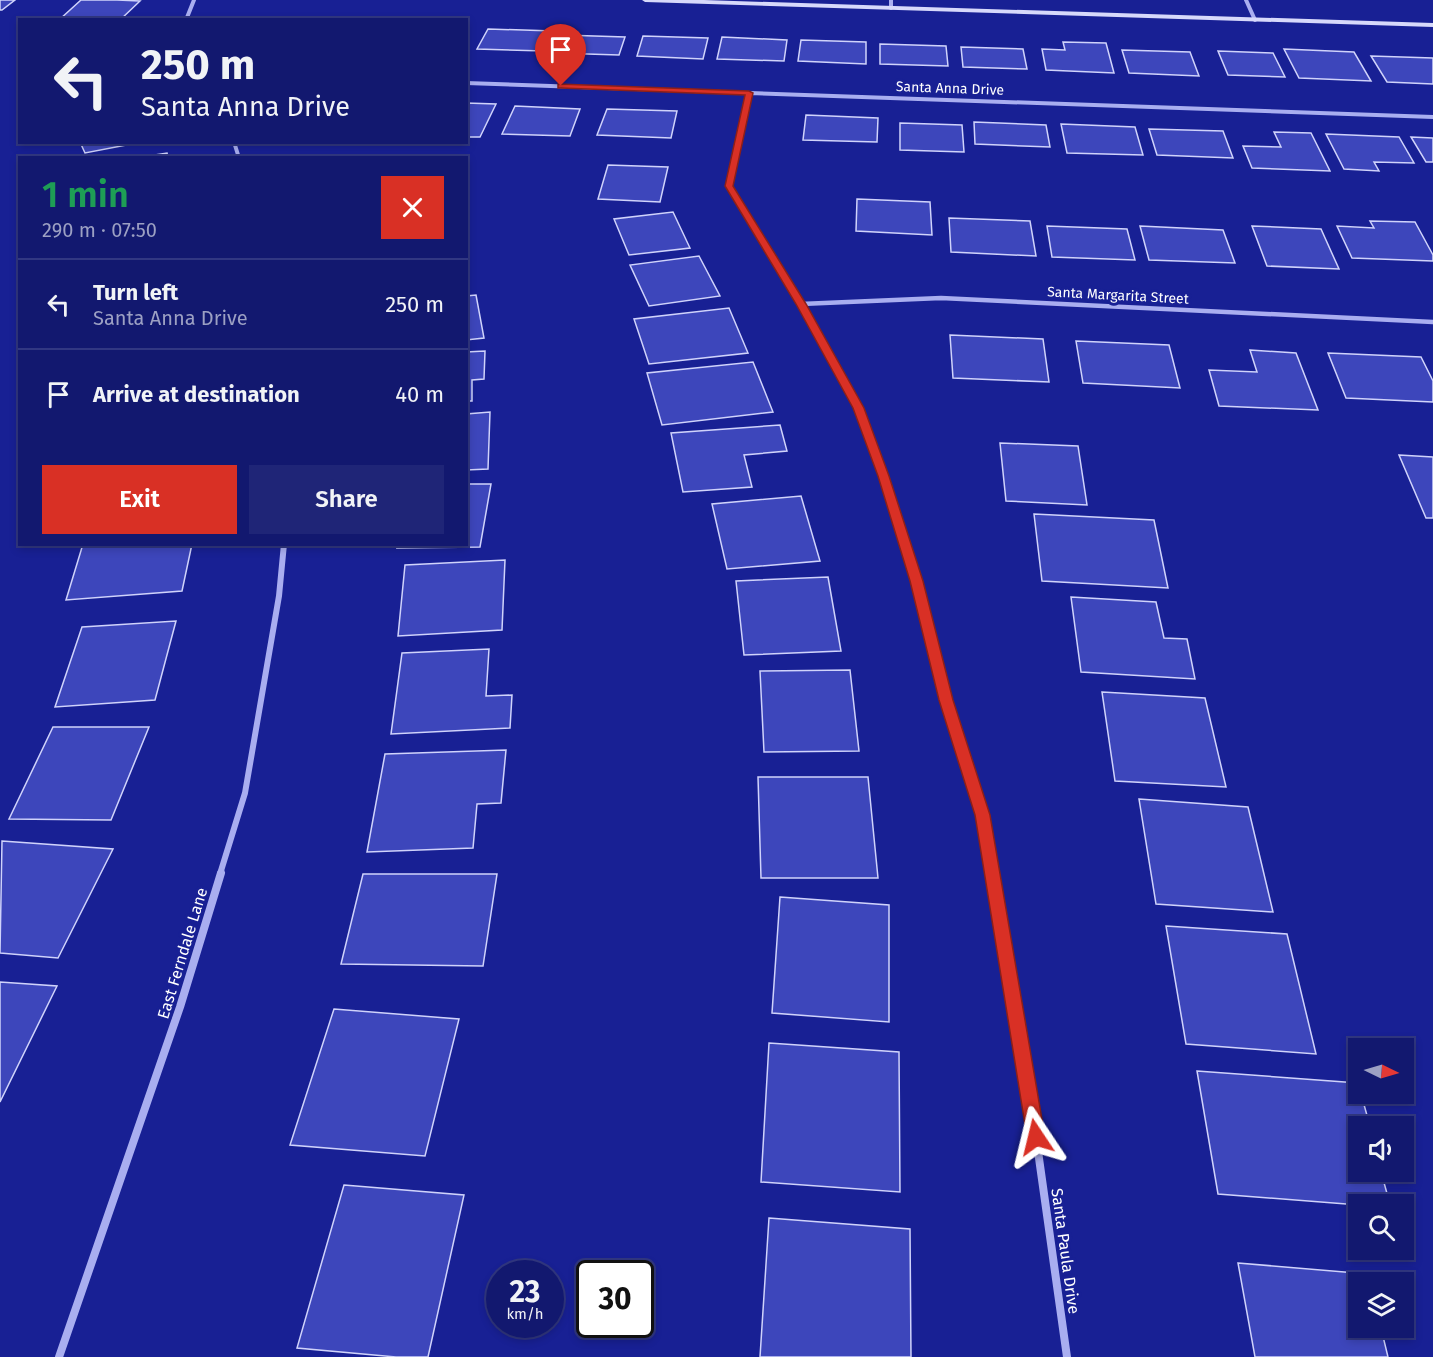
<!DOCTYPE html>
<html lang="en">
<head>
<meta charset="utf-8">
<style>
  :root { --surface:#12186f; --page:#1f2577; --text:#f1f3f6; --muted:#9ca0c3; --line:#313782; --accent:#d93025 }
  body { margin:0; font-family:"Fira Sans",sans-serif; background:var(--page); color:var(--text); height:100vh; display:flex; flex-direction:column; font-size:22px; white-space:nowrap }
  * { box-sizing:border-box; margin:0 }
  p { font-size:20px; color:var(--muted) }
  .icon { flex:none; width:33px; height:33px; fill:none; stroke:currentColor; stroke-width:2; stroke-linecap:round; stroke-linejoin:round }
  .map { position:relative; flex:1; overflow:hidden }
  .details { position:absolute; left:18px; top:156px; width:450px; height:390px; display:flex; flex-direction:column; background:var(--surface); border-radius:0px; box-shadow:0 3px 9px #0003,0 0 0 2px var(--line) }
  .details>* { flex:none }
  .guide { position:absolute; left:18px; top:18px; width:450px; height:126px; border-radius:0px; box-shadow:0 3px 9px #0003,0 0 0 2px var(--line); background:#12186f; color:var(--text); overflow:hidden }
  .needle { width:39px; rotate:95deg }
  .fabs { position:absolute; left:1348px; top:1038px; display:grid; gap:12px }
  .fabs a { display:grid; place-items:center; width:66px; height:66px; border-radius:0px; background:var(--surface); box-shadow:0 3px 9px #0003,0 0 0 2px var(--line); font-size:30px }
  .speed { position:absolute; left:486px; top:1260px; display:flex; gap:12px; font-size:30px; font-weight:700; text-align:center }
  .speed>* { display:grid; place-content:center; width:78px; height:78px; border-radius:50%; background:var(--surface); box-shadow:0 3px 9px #0003,0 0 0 2px var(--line); line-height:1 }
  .speed small { font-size:15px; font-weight:400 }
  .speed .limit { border:3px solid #111; border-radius:9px; background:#fff; color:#111 }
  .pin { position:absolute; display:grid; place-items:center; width:51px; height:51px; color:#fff; margin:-62px -26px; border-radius:50% 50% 50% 0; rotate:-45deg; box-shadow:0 0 6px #0007 }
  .pin .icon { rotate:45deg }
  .me { position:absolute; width:66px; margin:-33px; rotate:350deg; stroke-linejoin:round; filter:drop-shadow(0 0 4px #0008) }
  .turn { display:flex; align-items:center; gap:21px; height:126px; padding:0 24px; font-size:27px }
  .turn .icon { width:78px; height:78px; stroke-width:2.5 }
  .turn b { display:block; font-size:42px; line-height:51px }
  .round { display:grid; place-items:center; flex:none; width:63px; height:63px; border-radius:0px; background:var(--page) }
  .headline { display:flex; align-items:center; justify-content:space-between; height:102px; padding:0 24px }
  h1 { font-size:36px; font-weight:600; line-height:45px; color:#1e9e55 }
  .button { display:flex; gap:12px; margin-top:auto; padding:12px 24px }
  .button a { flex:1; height:69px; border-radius:0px; background:var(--accent); color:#fff; font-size:24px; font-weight:600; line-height:69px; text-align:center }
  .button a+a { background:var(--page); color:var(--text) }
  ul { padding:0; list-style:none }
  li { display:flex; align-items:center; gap:18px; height:90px; padding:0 24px; border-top:2px solid var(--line) }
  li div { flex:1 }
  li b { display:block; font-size:22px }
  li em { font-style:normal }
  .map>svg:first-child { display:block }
</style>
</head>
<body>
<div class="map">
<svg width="1433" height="1357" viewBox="0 0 1433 1357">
  <rect width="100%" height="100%" fill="#182094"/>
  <!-- building -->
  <path fill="#3d46bb" stroke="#d0d3fb" stroke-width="1.5" d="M0,0H15L2,10H0Z
    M81,0H117L140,1L120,20H59Z
    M488,29L553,31L544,51L477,49Z
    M563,35L625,37L619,55L555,53Z
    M643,36L708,38L703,59L637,56Z
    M722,37L787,40L784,61L717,59Z
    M801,40L866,42V64L798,61Z
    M1063,42L1106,43L1114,73L1046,70L1042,49L1065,50Z
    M880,44L946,46L948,66L880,64Z
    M961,47L1023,49L1027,69L963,67Z
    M1284,49L1354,52L1371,81L1299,78Z
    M1122,50L1190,52L1199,76L1129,73Z
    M1218,51L1273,53L1285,77L1228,75Z
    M1371,56L1433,58V84L1387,82Z
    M466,103L496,104L480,137H466Z
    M515,106L580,109L570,136L502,134Z
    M607,109L677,111L671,138L597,135Z
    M806,115L878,118L877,142L803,140Z
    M974,122L1046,125L1050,147L975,144Z
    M900,123L962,125L964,152L900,150Z
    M1061,124L1135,127L1143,155L1067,153Z
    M1149,129L1223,131L1233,158L1157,155Z
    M1274,132L1311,133L1330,171L1252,168L1243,146L1281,147Z
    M1326,134L1399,137L1414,163L1374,162L1379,171L1344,169Z
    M1411,137L1433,138V162H1426Z
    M80,142H142L85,153Z
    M167,153L168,158H135Z
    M608,165L668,167L660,202L598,199Z
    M857,199L930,202L932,235L856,231Z
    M673,212L690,248L629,255L614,219Z
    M949,218L1030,221L1036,256L951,252Z
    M1370,221L1415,222L1433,255V261L1352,258L1337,226L1374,228Z
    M1047,226L1127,229L1135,260L1052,257Z
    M1140,226L1223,230L1235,263L1149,260Z
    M1252,226L1321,229L1339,269L1267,266Z
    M699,256L720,296L649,306L630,265Z
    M476,295L484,338L466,340V296Z
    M729,308L748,353L649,364L634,319Z
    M950,335L1043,339L1049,382L953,378Z
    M1076,341L1169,345L1180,388L1083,383Z
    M1250,350L1296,353L1318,410L1219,406L1209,370L1257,372Z
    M485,351L484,379L472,380V401H466V352Z
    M1328,353L1421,357L1433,381V402L1346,398Z
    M753,362L773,412L662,425L647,373Z
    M490,412L488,469L466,470V414Z
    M780,425L787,451L744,455L752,487L683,492L671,433Z
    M1000,443L1078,446L1087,505L1006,501Z
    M1399,455L1433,457V518H1426Z
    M466,484H491L480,547L397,548L398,544H466Z
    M801,496L820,561L727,569L712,504Z
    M1034,514L1154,520L1168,588L1042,581Z
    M83,544H192L182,591L66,600Z
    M505,560L502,630L398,636L405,565Z
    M828,577L841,651L744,655L736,581Z
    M1071,597L1156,602L1164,638L1187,639L1195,679L1081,672Z
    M176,621L155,700L55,707L82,627Z
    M489,649L486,696L512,695L510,728L391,734L402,653Z
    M850,670L859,751L764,752L760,671Z
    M1102,692L1205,698L1226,787L1115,781Z
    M53,727H149L111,820L9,819Z
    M506,750L501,803L477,804L473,848L367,852L385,754Z
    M758,777H868L878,878H761Z
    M1139,799L1248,807L1273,912L1156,904Z
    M2,841L113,849L58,958L0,953Z
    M363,874H497L483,966L341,964Z
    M780,897L889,905V1022L772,1013Z
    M1166,926L1287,934L1316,1054L1186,1044Z
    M0,982L57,986L0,1102Z
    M334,1009L459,1019L425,1156L290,1145Z
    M769,1043L899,1052L900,1192L761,1182Z
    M1197,1071L1358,1083L1359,1094H1361L1370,1126H1359V1172H1381L1390,1204L1359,1205L1218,1194Z
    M344,1185L464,1195L428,1357H396L297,1348Z
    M769,1218L910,1229L911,1357H760Z
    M1238,1263L1368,1274L1370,1282H1359V1328H1381L1388,1357H1255Z"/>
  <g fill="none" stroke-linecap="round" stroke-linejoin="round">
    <!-- minor-far3 -->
    <path stroke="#a9aef0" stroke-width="4" d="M891,0V8
      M1246,0L1255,20
      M186,20L194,0
      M466,83L1433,117
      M749,93L729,186L749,219
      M234,142L239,158"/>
    <!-- minor-far2 -->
    <path stroke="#a9aef0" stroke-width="4.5" d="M748,218L801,304L858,408L892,504
      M801,304L941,298L1433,322"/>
    <!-- minor-far1 -->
    <path stroke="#a9aef0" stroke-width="6" d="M891,502L916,581L946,700L982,815L992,874
      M220,874L245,793L279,596L284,544"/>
    <!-- minor -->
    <path stroke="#a9aef0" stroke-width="8" d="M992,873L1036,1137L1067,1357
      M59,1357L180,1007L221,873"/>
    <!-- secondary -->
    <path fill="#d7d9fb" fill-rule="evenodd" d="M642,0H704L1433,23V27L645,2Z"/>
  </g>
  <!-- route -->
  <path fill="#d93025" stroke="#8d1f18" stroke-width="1.5" d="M558,84L749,91L753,93L733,186L806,304L864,408L889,476L923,581L953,700L990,815L1045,1137L1043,1143L1036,1145L1030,1143L1027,1137L975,815L939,700L910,581L878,476L853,408L796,304L725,186L745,95L561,88H558Z"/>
  <g text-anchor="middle" stroke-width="6" stroke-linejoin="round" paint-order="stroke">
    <!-- far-street labels -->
    <g font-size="14" fill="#fff" stroke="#182094">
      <text transform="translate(950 88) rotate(2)" y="5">Santa Anna Drive</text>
      <text transform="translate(1118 295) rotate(3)" y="5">Santa Margarita Street</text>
    </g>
    <!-- street labels -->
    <g font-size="16" fill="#fff" stroke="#182094">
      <text transform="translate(182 953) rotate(-73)" y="6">East Ferndale Lane</text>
      <text transform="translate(1066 1251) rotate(82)" y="6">Santa Paula Drive</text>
    </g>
  </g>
</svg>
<div class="fabs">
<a><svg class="needle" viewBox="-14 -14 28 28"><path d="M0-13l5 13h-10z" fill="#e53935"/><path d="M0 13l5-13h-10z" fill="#9ca0c3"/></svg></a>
<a><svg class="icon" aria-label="sound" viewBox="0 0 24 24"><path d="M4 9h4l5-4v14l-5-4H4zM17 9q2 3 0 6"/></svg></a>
<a><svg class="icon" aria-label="search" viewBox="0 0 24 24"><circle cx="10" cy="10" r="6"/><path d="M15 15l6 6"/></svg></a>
<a><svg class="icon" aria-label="layers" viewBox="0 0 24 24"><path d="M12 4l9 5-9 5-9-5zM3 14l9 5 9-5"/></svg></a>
</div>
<div class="speed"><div>23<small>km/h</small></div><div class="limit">30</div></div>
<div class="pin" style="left:561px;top:86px;background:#d93025"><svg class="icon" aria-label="arrive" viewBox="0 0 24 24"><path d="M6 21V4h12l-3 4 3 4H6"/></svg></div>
<svg class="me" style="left:1036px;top:1137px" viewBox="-20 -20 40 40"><path d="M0-17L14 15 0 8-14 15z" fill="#d93025" stroke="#fff" stroke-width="4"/></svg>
<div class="guide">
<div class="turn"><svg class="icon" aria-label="left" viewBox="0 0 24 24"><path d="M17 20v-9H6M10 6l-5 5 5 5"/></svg><div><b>250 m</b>Santa Anna Drive</div></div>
</div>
<section class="details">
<div class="headline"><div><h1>1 min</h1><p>290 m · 07:50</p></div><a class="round" style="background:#d93025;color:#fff"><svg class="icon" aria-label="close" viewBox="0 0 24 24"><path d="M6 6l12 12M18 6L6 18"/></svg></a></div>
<ul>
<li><svg class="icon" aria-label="left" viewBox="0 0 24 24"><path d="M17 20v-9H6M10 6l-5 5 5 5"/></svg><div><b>Turn left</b><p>Santa Anna Drive</p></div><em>250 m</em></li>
<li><svg class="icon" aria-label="arrive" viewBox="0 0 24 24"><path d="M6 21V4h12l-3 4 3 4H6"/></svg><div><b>Arrive at destination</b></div><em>40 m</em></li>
</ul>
<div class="button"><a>Exit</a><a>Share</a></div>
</section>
</div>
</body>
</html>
